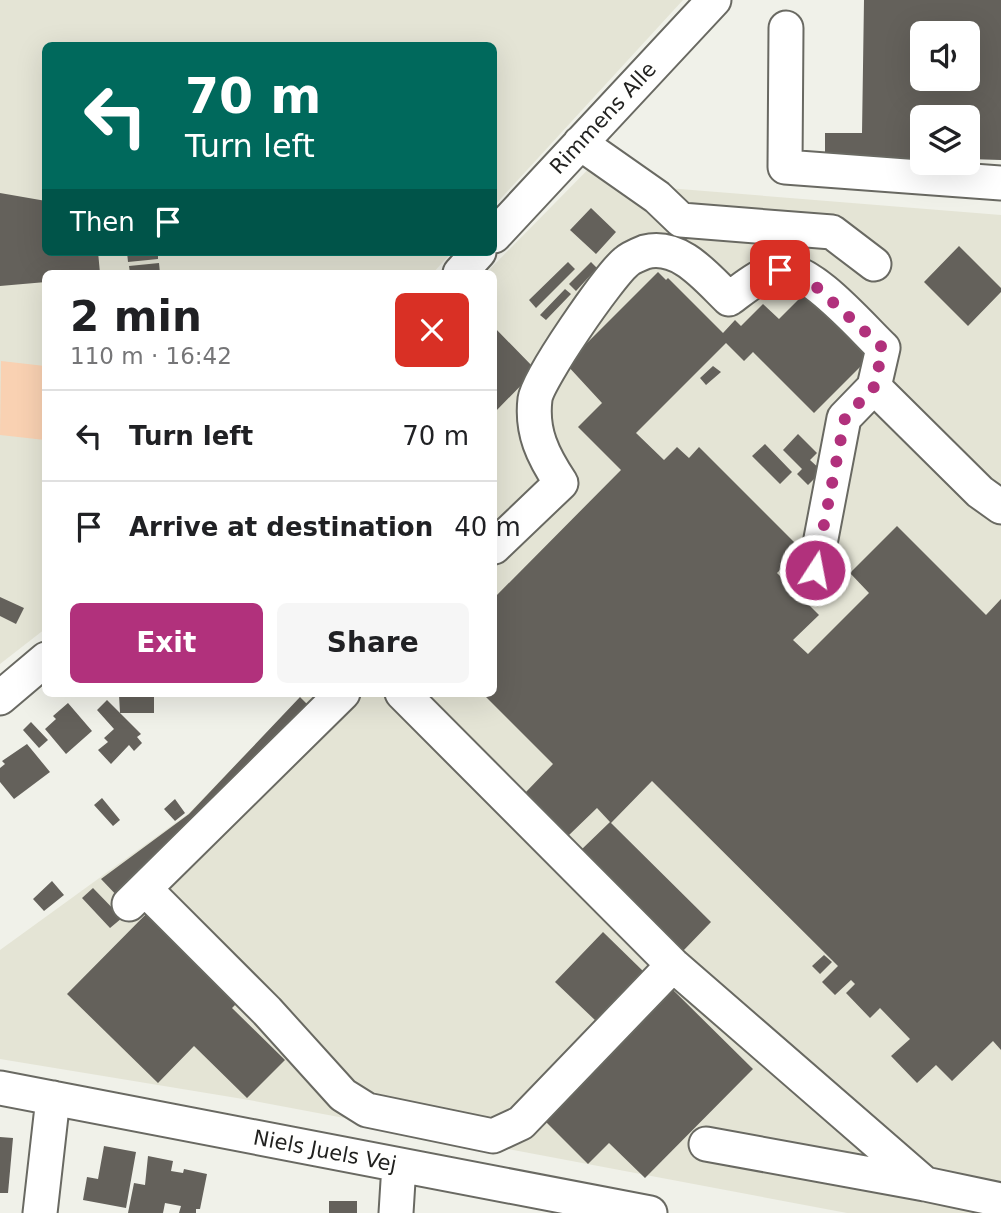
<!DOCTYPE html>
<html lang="en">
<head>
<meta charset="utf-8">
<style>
  :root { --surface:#fff; --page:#f6f6f6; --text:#202124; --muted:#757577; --line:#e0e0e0; --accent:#b1317c }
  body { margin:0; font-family:"DejaVu Sans",sans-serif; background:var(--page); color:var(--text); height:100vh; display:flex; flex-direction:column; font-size:26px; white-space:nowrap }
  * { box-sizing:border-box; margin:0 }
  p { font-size:23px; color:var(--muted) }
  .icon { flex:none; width:38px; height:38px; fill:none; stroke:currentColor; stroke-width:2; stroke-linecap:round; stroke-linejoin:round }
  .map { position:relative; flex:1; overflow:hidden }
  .panel { position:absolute; left:42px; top:270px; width:455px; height:427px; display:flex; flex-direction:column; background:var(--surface); border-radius:10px; box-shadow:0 7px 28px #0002 }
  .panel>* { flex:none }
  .hud { position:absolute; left:42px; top:42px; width:455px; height:214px; border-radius:10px; box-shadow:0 7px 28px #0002; background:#00695c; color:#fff; overflow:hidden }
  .fabs { position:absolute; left:910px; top:21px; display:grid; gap:14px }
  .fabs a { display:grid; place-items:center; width:70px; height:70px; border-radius:10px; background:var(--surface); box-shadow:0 7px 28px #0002; font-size:35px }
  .pin { position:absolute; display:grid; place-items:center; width:60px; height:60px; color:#fff; margin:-30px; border-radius:14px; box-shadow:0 4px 10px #0006 }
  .me { position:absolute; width:77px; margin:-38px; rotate:11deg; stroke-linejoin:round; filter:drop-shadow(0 0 5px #0008) }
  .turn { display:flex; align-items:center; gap:24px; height:147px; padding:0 28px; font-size:32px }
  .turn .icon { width:91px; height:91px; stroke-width:2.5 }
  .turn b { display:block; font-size:49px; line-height:60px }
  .then { display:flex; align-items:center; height:66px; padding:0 28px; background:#0003; gap:14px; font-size:26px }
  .round { display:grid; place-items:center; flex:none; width:74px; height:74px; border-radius:10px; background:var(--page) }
  .overview { display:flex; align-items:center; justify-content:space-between; height:119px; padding:0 28px }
  h1 { font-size:42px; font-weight:800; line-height:52px }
  .primary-button { display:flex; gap:14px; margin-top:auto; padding:14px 28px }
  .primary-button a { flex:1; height:80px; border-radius:10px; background:var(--accent); color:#fff; font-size:28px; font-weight:800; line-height:80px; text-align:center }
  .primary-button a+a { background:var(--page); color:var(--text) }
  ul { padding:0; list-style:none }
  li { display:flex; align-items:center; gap:21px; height:91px; padding:0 28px; border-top:2px solid var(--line) }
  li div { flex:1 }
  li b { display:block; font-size:26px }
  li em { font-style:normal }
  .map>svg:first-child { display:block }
</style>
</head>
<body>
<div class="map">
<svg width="1001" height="1213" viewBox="0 0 1001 1213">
  <rect width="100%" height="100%" fill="#f0f1e9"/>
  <!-- built -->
  <path fill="#e4e4d5" d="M0,0H683L494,206V46H46V252H452L433,273H46L45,629L0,664Z
    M612,145L667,188L1001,215V1213H847L249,1100L0,1059V950L189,813L305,693H494V273H486Z"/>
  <!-- green -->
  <path fill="#f9d1b2" d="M1,361L45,366V440L0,435Z"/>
  <!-- building -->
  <path fill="#64615b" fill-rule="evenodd" d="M864,0H1001V160L968,159V117H922V159L825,157V133H862ZM922,33H968V79H922Z
    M0,193L46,201V252H98L100,273H46V282L0,286Z
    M591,208L616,232L596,254L570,230Z
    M959,246L1001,288V292L968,326L924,282Z
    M127,252H158V259L128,262Z
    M568,262L575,269L536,308L529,300Z
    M591,262L597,268L576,291L569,284Z
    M159,263L160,273H130L129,266Z
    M658,272L666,280L668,278L723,333L735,320L741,326L763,304L779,319L805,293L869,358L814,413L753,352L744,361L726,343L636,433L664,460L677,447L689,458L699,447L801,549L777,573L819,615L793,640L808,654L869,593L850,573L897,526L986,615L1001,599V1050L993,1041L952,1081L936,1065L917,1083L891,1056L910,1039L880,1008L870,1018L846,993L855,984L851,980L835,995L822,982L838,966L652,781L611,823L711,922L683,951L581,850L610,822L597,808L568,836L525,793L553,764L482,693H494V598L621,470L578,427L602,403L566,364Z
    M565,289L571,294L546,320L540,315Z
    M494,327L536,370L494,413Z
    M713,366L721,372L706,385L700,378Z
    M798,434L817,453L810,460L822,471L808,485L797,474L802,469L783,450Z
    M765,444L792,472L780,484L752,456Z
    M0,597L24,608L16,624L0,616Z
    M124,693H154V713H120L119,695Z
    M300,697L307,704L122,901L101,879L189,814Z
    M107,700L141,734L137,737L142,743L134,751L129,745L111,764L98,750L108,742L104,738L114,729L97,710Z
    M68,703L92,731L66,754L45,729L56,719L53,716Z
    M31,722L48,740L39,748L23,730Z
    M27,744L50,772L14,799L0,782V768L5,764L2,761Z
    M102,798L120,820L113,826L94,805Z
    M175,799L185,813L175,821L164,809Z
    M52,881L64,895L44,911L33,899Z
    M93,888L122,918L110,928L82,898Z
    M156,904L247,993L232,1008L285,1060L247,1098L194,1046L158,1083L67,994Z
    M603,932L644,972L596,1021L555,982Z
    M824,955L832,962L820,974L812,966Z
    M670,987L753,1069L645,1178L609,1143L588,1164L542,1118Z
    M0,1137L13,1138L8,1193H0Z
    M104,1146L136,1152L126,1208L83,1200L87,1177L98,1179Z
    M148,1156L173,1161L171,1171L183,1173L184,1169L207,1174L200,1209H196V1213H179L181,1206L165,1203L163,1213H128L134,1183L145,1185Z
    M329,1201H357V1213H329Z"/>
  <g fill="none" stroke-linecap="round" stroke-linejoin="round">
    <defs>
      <path id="minor" d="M786,28L785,167L1001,183
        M580,143L657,197L681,220L832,232L874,264
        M494,236L714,0
        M460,273L479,252
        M494,547L561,483C543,456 531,432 535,399C538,378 609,276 626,262C630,258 640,254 645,252C680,243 707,278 729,299C743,289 762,272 781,270C810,267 861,327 883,348L874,387L980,492L1001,507
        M815,570L844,418L874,387
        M402,693L673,965L925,1184
        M0,698L46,659
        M145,889L267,1011L343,1095L367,1110L493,1136L521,1123L673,965
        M129,904L343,693
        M0,1088L650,1213
        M706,1144L925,1184L1001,1200
        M40,1213L53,1098
        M396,1213L399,1165"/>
    </defs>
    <!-- minor casing -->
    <use href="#minor" stroke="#696962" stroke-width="37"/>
    <!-- minor -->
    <use href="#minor" stroke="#fff" stroke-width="33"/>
  </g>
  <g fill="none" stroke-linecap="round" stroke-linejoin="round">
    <!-- route -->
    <path stroke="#b1317c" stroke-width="12" stroke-dasharray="0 21.6" d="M780,270L801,273L883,348L874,387L845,418L815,570"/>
  </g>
  <g text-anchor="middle" stroke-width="7" stroke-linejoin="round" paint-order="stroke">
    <!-- street labels -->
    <g font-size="21" fill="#222220" stroke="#fffffe">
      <text transform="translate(603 118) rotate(-47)" y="7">Rimmens Alle</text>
      <text transform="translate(325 1151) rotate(11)" y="7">Niels Juels Vej</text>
    </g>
  </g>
</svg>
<div class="fabs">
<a><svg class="icon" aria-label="sound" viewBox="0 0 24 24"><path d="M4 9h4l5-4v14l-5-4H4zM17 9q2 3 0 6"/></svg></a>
<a><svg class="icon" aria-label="layers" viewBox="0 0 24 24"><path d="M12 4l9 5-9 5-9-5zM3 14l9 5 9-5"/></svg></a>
</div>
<div class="pin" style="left:780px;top:270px;background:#d93025"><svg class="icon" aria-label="arrive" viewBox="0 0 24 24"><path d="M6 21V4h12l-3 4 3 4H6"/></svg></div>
<svg class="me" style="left:815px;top:570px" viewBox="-20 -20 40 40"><circle r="17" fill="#b1317c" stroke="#fff" stroke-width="3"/><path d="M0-11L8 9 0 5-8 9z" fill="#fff"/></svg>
<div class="hud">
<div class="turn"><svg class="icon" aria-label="left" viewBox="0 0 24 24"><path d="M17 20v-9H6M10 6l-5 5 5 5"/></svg><div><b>70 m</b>Turn left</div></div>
<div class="then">Then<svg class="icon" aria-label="arrive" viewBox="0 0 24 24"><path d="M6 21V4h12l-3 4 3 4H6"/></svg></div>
</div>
<section class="panel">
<div class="overview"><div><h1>2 min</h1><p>110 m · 16:42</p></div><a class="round" style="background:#d93025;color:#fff"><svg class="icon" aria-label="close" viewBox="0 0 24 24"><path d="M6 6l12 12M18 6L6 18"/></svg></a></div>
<ul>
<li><svg class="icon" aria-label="left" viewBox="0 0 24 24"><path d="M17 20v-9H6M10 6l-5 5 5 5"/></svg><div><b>Turn left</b></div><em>70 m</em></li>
<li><svg class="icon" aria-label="arrive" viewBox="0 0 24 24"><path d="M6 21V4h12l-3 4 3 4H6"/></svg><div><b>Arrive at destination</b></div><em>40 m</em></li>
</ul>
<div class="primary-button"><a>Exit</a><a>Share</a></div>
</section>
</div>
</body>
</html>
